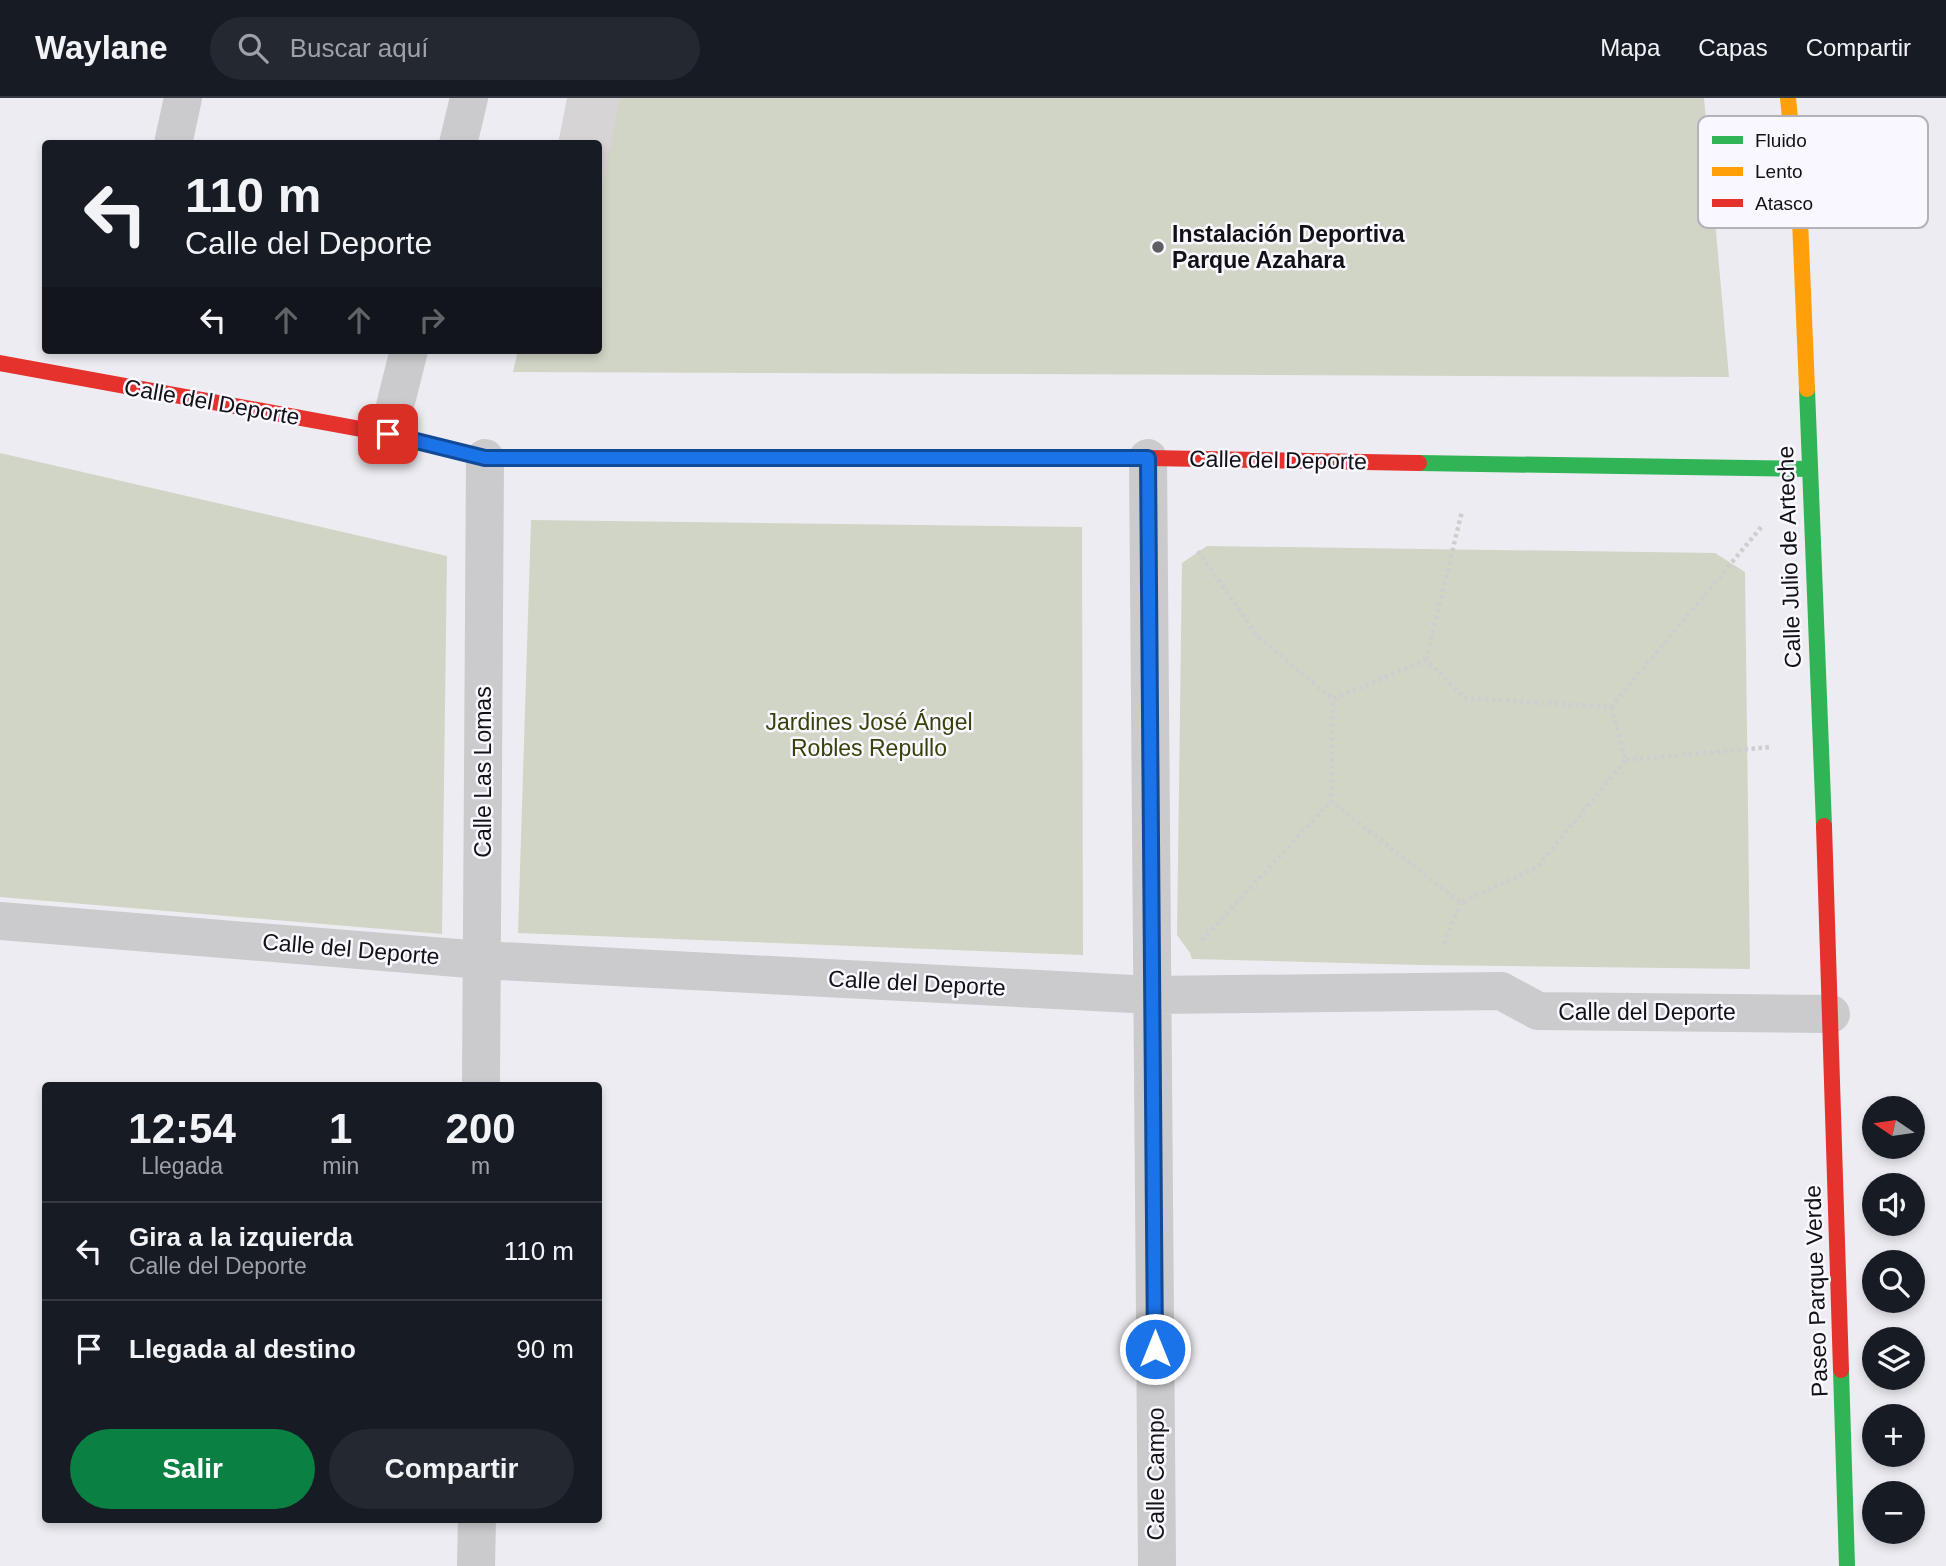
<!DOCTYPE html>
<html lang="es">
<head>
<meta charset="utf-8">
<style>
  :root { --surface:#171b24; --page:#242831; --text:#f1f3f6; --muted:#9ea1a6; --line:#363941; --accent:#0b8043 }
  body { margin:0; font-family:Arial,sans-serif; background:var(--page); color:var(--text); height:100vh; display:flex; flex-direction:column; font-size:26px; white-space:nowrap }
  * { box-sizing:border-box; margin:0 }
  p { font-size:23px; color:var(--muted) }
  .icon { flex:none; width:38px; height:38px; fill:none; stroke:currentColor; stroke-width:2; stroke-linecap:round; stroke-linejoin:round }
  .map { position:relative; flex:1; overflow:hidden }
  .drawer { position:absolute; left:42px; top:984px; width:560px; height:441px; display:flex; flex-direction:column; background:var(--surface); border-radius:7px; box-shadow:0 4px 10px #0003 }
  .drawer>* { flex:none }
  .hud { position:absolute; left:42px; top:42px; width:560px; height:214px; border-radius:7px; box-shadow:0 4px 10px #0003; background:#171b24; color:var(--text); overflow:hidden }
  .needle { width:46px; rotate:283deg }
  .controls { position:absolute; left:1862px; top:998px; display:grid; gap:14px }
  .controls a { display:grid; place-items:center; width:63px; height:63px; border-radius:50%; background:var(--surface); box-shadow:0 4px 10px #0003; font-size:35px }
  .pin { position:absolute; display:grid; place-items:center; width:60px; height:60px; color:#fff; margin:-30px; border-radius:14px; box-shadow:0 4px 10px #0006 }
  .me { position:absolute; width:77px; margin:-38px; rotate:0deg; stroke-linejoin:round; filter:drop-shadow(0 0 5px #0008) }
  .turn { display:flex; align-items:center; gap:24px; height:147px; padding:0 28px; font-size:32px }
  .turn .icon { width:91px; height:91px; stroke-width:2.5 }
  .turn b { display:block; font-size:49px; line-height:60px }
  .lanes { display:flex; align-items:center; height:66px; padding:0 28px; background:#0003; justify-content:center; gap:35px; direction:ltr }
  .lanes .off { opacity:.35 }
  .eta { display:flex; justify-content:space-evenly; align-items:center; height:119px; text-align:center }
  .eta b { font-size:42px; font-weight:700; line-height:49px }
  .action { display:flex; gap:14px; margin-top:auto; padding:14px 28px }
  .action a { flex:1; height:80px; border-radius:42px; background:var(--accent); color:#fff; font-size:28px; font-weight:700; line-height:80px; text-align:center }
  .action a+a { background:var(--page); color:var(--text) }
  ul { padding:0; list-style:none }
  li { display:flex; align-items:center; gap:21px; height:98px; padding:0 28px; border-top:2px solid var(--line) }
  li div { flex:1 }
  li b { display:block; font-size:26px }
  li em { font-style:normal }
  header { display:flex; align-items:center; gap:42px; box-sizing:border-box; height:98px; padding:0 35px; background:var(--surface); border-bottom:2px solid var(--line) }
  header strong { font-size:33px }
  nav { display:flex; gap:38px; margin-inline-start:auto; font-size:24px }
  .search { width:490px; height:63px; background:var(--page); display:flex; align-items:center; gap:18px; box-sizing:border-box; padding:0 24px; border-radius:38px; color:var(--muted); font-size:26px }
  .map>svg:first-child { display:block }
</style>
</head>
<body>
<header>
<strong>Waylane</strong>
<div class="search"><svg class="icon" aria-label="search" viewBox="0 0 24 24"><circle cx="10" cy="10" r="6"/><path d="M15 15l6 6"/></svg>Buscar aquí</div>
<nav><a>Mapa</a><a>Capas</a><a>Compartir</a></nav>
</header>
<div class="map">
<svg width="1946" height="1468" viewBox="0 0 1946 1468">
  <rect width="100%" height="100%" fill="#edecf2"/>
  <!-- green -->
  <path fill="#d1d5c6" d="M567,0H1704L1729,279L513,274L518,252H598V46Z
    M0,355L447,458L442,836L0,799Z
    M531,422L1082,429L1083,857L518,835Z
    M1207,448L1715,455L1745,474L1750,871L1420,867L1192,861L1190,855L1177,837L1182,465Z"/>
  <!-- building -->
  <path fill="#d7d4d5" d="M567,0H620L600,103L598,46H558Z"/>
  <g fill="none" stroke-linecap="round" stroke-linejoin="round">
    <!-- path -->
    <path stroke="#cececf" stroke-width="4.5" stroke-dasharray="3.5 3.5" stroke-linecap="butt" d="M1198,453L1259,540L1333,601
      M1426,562L1462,413
      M1611,609L1626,662L1536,770L1461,805L1331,703L1333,601L1426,562L1465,600L1611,609L1763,427
      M1626,662L1771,649
      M1202,842L1331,703
      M1444,846L1461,805"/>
    <!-- street -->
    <path stroke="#cbcacc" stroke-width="38" d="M173,46L183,0
      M458,46L469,0
      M388,336L409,252
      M1148,360L1157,1468
      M0,823L482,862L1152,897L1501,893L1538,913L1831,916
      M481,987L485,360
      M476,1468L477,1421"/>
    <!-- fast -->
    <path stroke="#30b455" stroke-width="16" d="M1807,291L1824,728
      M516,360H875
      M1419,365L1808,371
      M1841,1272L1847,1468"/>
    <!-- slow -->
    <path stroke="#ff9f0a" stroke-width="16" d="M1788,0L1800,122L1807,291"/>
    <!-- jam -->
    <path stroke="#e5322d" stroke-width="16" d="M0,265L388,336L485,360H516
      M875,360H1148L1419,365
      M1824,728L1841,1272"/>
  </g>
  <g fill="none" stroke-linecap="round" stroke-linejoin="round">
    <defs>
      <path id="route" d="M388,336L485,360H1148L1155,1251"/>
    </defs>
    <!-- route casing -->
    <use href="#route" stroke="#114b97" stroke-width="18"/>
    <!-- route -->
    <use href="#route" stroke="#1a73e8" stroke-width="12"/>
  </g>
  <!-- markers -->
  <circle fill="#5f5e62" stroke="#f9f7ff" stroke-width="2.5" cx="1158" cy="149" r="7"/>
  <g text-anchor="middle" stroke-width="5" stroke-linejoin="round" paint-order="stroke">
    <!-- poi labels -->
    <g font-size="23" font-weight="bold" fill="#121115" stroke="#f9f7ff" text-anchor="start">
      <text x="1172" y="144">Instalación Deportiva<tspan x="1172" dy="26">Parque Azahara</tspan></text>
    </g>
    <!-- street labels -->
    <g font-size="23" fill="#121115" stroke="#f9f7ff">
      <text transform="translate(212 304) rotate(10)" y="8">Calle del Deporte</text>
      <text transform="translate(1278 362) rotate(1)" y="8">Calle del Deporte</text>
      <text transform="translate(1789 459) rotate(-92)" y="8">Calle Julio de Arteche</text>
      <text transform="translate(483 674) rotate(-90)" y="8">Calle Las Lomas</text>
      <text transform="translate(351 851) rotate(5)" y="8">Calle del Deporte</text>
      <text transform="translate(917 885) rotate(3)" y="8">Calle del Deporte</text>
      <text x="1647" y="922">Calle del Deporte</text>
      <text transform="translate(1816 1193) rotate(-92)" y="8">Paseo Parque Verde</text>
      <text transform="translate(1156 1376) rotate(-90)" y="8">Calle Campo</text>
    </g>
    <!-- park labels -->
    <g font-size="23" fill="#384208" stroke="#f9f7ff">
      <text x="869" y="632">Jardines José Ángel<tspan x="869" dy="26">Robles Repullo</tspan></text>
    </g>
  </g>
  <!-- legend -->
  <rect x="1698" y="18" width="230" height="112" rx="10" fill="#f9f7ff" stroke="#b4b2b9" stroke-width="2"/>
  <rect x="1712" y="38" width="31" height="8" fill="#30b455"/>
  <rect x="1712" y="69" width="31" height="9" fill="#ff9f0a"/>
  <rect x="1712" y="101" width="31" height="8" fill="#e5322d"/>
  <g font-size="19" fill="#121115">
    <text x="1755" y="49">Fluido</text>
    <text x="1755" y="80">Lento</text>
    <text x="1755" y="112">Atasco</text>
  </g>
</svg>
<div class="controls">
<a><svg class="needle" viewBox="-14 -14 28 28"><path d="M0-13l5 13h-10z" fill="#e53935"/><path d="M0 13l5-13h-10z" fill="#9ea1a6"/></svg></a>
<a><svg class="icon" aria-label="sound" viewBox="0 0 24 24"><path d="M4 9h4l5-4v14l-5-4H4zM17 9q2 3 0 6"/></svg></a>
<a><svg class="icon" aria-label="search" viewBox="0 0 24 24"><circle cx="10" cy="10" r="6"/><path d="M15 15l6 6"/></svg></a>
<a><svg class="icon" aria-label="layers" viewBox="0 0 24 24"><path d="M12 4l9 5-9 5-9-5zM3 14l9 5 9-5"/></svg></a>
<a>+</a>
<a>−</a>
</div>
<div class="pin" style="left:388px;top:336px;background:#d93025"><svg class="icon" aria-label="arrive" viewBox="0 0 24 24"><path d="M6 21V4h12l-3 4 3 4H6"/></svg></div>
<svg class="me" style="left:1155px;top:1251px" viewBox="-20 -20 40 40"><circle r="17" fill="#1a73e8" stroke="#fff" stroke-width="3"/><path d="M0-11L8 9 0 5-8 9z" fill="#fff"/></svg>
<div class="hud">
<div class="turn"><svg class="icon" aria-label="left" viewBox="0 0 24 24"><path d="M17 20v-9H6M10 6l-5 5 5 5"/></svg><div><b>110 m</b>Calle del Deporte</div></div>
<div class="lanes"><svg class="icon" aria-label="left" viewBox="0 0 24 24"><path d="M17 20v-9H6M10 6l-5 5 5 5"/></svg><svg class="icon off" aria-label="ahead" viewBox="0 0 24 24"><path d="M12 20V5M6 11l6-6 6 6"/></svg><svg class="icon off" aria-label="ahead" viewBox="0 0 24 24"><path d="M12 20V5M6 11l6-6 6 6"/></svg><svg class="icon off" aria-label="right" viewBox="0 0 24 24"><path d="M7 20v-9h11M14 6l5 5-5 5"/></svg></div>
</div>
<section class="drawer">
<div class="eta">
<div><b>12:54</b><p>Llegada</p></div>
<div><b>1</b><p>min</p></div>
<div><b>200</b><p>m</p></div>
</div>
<ul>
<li><svg class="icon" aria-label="left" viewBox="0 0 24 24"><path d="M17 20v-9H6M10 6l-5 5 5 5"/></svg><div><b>Gira a la izquierda</b><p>Calle del Deporte</p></div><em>110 m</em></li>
<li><svg class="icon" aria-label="arrive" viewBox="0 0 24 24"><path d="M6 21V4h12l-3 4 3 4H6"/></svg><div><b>Llegada al destino</b></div><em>90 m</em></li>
</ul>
<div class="action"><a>Salir</a><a>Compartir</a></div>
</section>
</div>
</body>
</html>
